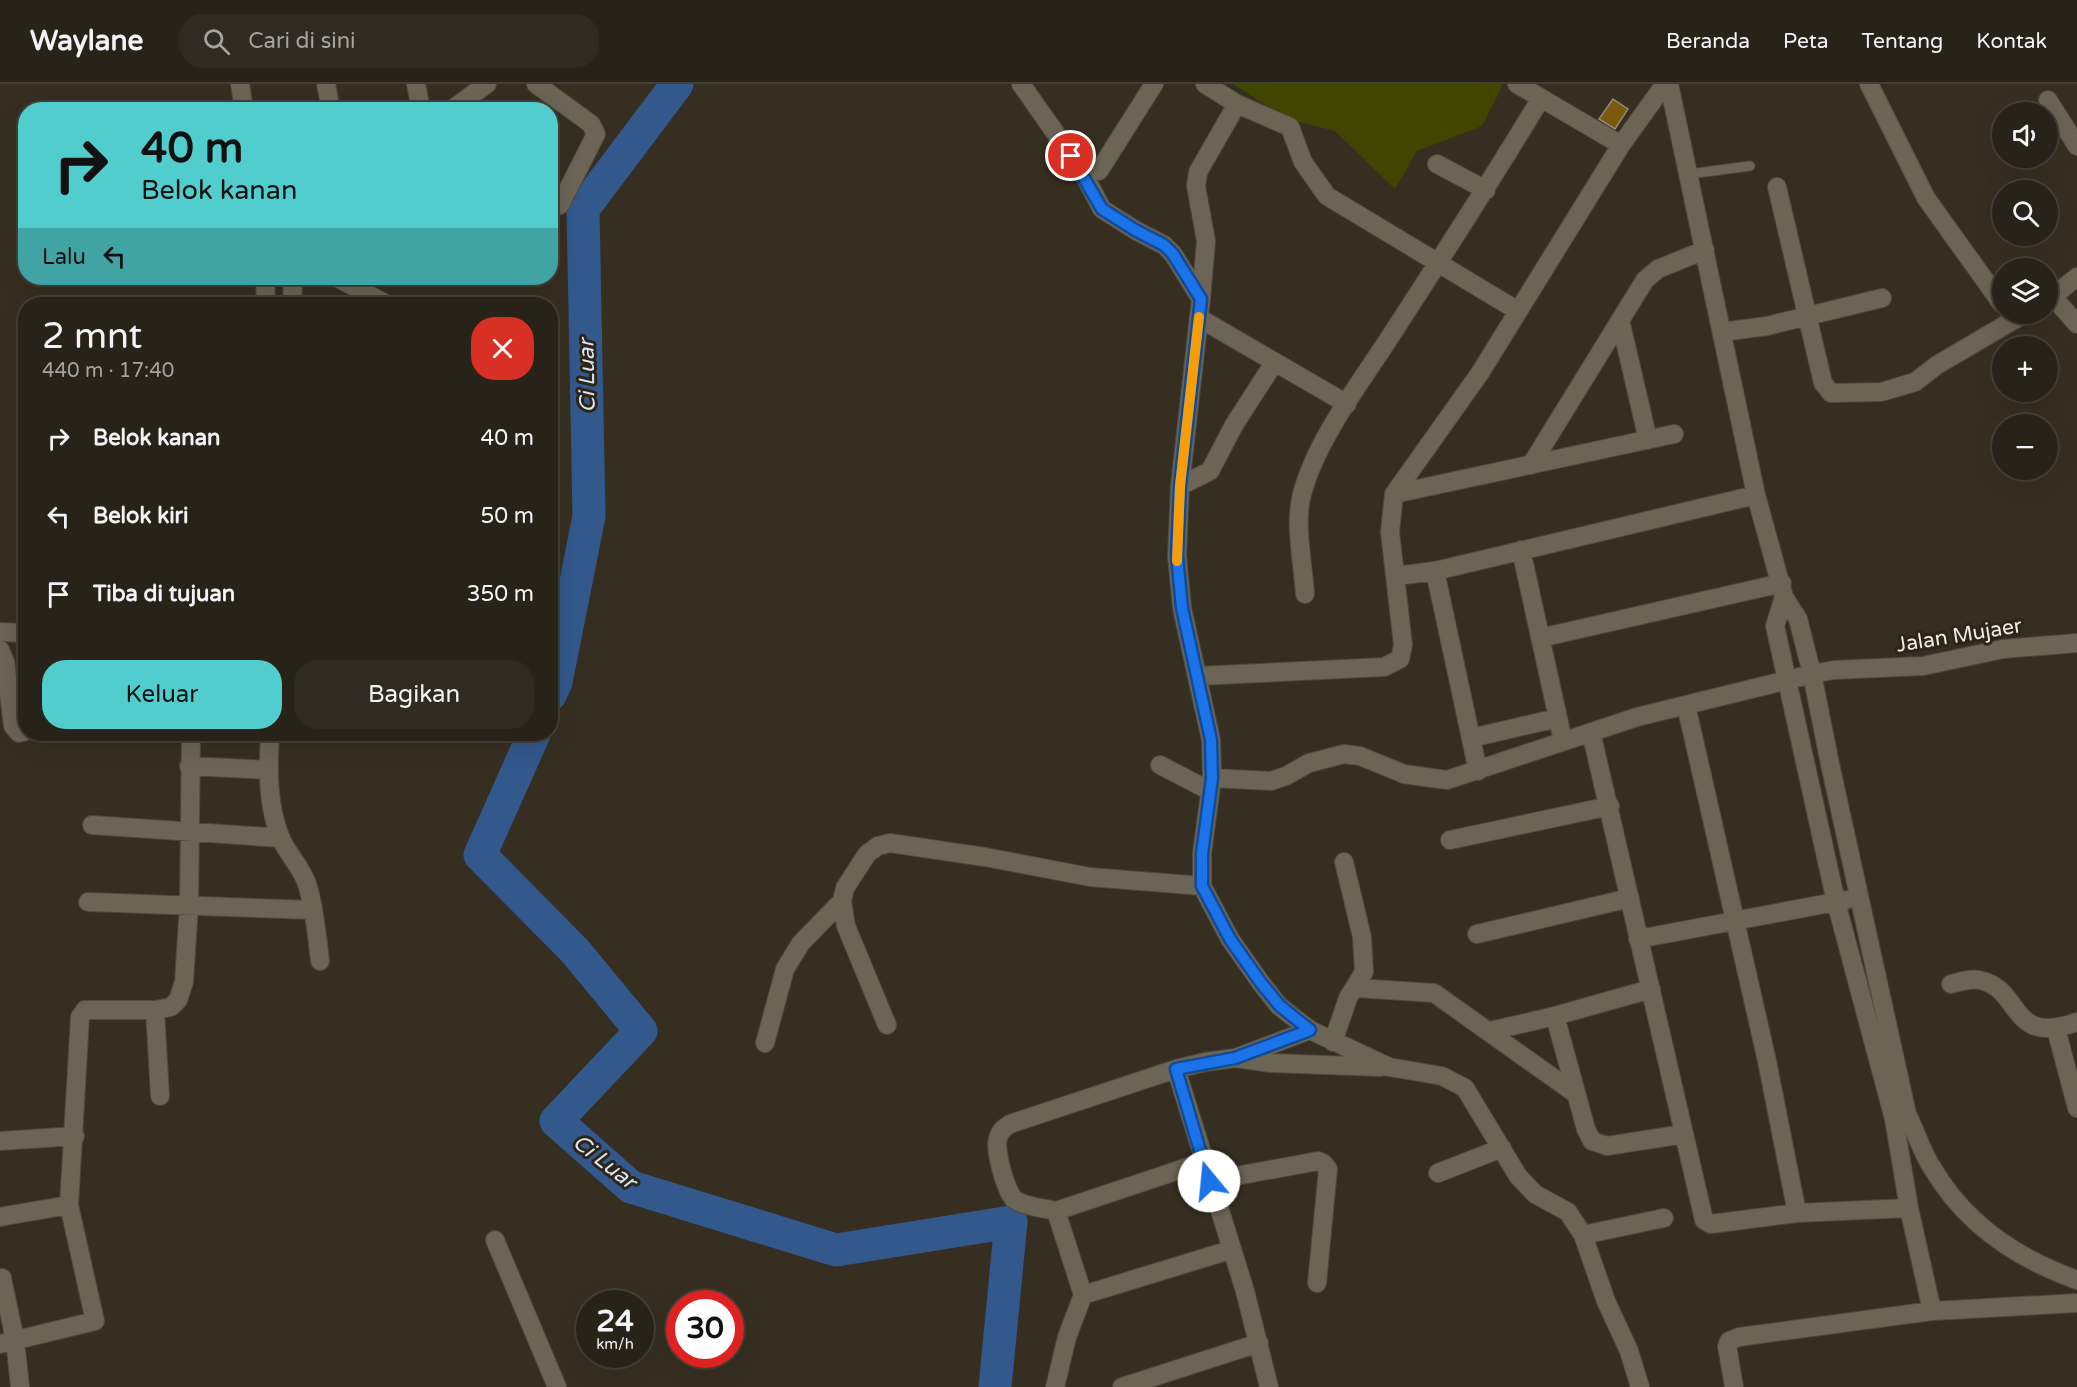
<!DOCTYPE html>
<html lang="id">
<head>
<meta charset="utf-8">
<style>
  :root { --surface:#282319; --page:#302b22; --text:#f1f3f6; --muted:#a5a4a2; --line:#444038; --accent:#52cdce }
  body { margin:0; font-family:"Varela Round",sans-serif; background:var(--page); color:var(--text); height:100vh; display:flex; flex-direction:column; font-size:22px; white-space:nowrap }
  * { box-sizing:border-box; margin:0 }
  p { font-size:20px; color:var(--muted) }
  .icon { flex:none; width:33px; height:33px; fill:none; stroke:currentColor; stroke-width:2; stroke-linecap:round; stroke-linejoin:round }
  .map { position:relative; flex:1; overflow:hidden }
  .details { position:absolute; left:18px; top:213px; width:540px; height:444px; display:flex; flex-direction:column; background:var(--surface); border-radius:24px; box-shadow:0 6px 24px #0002,0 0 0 2px var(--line) }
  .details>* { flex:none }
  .hud { position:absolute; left:18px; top:18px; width:540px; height:183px; border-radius:24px; box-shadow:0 6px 24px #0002,0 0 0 2px var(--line); background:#52cdce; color:#111; overflow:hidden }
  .fabs { position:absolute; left:1992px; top:18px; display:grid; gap:12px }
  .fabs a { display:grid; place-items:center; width:66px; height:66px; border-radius:50%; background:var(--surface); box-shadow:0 6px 24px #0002,0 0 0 2px var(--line); font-size:30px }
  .speed { position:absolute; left:576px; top:1206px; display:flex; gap:12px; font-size:30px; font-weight:700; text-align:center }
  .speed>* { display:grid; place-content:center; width:78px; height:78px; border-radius:50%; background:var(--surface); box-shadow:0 6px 24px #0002,0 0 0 2px var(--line); line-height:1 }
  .speed small { font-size:15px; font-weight:400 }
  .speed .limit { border:9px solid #d22; background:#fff; color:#111 }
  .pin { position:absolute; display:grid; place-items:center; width:51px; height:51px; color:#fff; margin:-26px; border:3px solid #fff; border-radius:50%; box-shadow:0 2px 6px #0007 }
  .me { position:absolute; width:66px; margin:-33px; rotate:343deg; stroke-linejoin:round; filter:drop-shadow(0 0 4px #0008) }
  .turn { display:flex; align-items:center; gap:21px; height:126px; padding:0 24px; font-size:27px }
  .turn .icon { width:78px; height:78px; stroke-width:2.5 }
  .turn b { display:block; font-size:42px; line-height:51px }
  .then { display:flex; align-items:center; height:57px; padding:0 24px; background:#0003; gap:12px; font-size:22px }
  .round { display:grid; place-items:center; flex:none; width:63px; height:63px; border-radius:24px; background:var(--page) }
  .head { display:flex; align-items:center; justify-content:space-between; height:102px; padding:0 24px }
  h1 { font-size:36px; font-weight:600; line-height:45px }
  .button { display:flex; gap:12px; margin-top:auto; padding:12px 24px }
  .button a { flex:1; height:69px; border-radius:24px; background:var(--accent); color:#111; font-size:24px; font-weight:600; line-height:69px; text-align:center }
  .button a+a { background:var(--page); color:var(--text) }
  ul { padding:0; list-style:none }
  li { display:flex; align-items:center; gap:18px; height:78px; padding:0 24px }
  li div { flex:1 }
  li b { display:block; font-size:22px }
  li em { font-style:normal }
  header { display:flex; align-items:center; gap:36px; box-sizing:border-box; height:84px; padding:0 30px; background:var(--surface); border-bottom:2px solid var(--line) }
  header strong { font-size:28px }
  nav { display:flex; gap:33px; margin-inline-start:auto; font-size:21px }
  .search { width:420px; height:54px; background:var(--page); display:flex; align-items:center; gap:15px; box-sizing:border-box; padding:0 21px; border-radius:24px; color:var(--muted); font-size:22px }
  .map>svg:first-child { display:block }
</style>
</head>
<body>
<header>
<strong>Waylane</strong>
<div class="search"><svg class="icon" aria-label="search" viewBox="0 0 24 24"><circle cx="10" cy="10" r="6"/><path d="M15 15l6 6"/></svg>Cari di sini</div>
<nav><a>Beranda</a><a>Peta</a><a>Tentang</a><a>Kontak</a></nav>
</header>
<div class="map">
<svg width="2077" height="1303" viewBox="0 0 2077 1303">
  <rect width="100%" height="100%" fill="#362f21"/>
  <!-- green -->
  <path fill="#404600" d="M1233,0H1501L1502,3L1482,42L1417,67L1395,105L1335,47L1288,35Z"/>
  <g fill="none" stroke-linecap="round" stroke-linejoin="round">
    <!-- river -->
    <path stroke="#33588c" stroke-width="33" d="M550,611L556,598L589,432L583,125L677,0
      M534,650L480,771L575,867L641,947L556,1037L631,1103L836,1166L1011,1138L995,1303"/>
  </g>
  <!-- building -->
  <path fill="#795a0d" stroke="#918979" stroke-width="1.5" d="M1613,15L1628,25L1615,45L1599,35Z"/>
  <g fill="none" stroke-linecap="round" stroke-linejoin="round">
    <defs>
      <path id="service" d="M1689,90L1750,82"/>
      <path id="minor" d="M240,0L244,26
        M326,0L331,26
        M416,0L421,26
        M536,0L591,40L596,50L560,121L550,116
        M1021,0L1082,87L1102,125L1135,146L1164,161L1173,170L1201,215L1180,402L1177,472L1182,524L1211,656L1212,694L1202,770V802L1230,855L1261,899L1279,922L1310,946L1389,983L1442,992L1465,1004L1518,1092L1535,1110L1568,1128L1583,1151L1606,1217L1629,1267L1640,1303
        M1205,0L1237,20L1290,43L1303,78L1327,112L1518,227
        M1517,0L1541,14
        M1669,0L1756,411L1784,513L1798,535L1812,590L1830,680L1907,1030C1916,1048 1922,1069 1933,1085C1966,1141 2018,1175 2077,1196
        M1869,0L1926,114L2002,220
        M2048,16L2077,62
        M451,26L487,0
        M1437,80L1486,106
        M1099,87L1154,0
        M1777,103L1823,299L1831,309L1881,308L1915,298L1937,281L2024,230
        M265,194L266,220
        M338,194L386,220
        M2053,213L2077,240
        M1201,215L1206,157L1196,102L1198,88L1237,20
        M2048,216L2077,193
        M292,220L293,194
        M1199,234L1347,320
        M1621,240L1648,356
        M1722,248L1767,242L1882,214
        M1531,381L1645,196L1658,185L1705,166
        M1180,402L1210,387L1234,341L1274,279
        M1394,410L1674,350
        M1521,466L1563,657
        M1435,487L1478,687
        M1396,492L1435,487L1756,411
        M1305,510C1303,480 1294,438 1302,410C1316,357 1358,302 1388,256C1440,176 1492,96 1541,14L1621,61
        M1784,513L1775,542L1836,818L1894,1035L1909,1124L1932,1227
        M0,548L26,549
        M1540,554L1782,499
        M0,566L5,577L13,642L19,649L26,647
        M1198,592L1384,583L1400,575L1403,561L1390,448L1394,410L1480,289L1621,61L1665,0
        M1686,621L1767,977L1797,1129
        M1591,648L1704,1136L1711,1140L1797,1129L1909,1124
        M270,650C268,685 267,722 281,755C289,772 303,785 308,803C315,827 317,852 320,877
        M1471,654L1558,634
        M1160,681L1210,707
        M189,682L269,686
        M1212,694L1271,697L1286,692L1309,679L1344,670L1360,672L1404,690L1447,696L1637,633L1812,590L1834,586L1923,582L2003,565L2077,559
        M92,741L281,754
        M1450,756L1610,722
        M88,818L313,826
        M1477,850L1630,814
        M1638,855L1846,816
        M1951,900C1960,898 1970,894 1979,896C2023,904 2008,963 2077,938
        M1356,904L1434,909L1576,1010
        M155,926L160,1012
        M1555,932L1586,1045L1592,1057L1607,1062L1684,1050
        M887,941L846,842L842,817L845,804L867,770L878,762L890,759L985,773L1090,793L1202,802
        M2056,945L2077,1024
        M1490,947L1555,932L1651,905
        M1333,958L1348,914L1364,888L1362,853L1344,778
        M765,959L785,885L801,859L842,817
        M1238,973L1310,946
        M1176,985L1245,1207L1269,1303
        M0,1057L75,1052
        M1438,1089L1502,1064
        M1209,1097L1318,1077L1323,1079L1328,1085L1317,1199
        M1056,1127L1203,1078
        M0,1133L69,1121
        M1583,1151L1664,1134
        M495,1156L557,1303
        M2,1194L15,1256L20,1303
        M1083,1211L1230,1166
        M0,1260L95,1237L69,1121L80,933L85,926H155L171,923L178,916L184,898L189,821L191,650
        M1055,1303L1067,1253L1083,1211L1056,1127C1044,1124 1026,1123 1015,1116C1006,1109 994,1065 998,1054C1000,1047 1004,1044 1010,1040L1176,985L1205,978L1235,974L1271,979L1381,983
        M1122,1303L1259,1259
        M1734,1303L1727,1262L1729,1257L1739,1253L1932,1227L2077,1219"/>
    </defs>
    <!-- service casing -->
    <use href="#service" stroke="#504a3e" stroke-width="11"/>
    <!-- minor casing -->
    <use href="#minor" stroke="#504a3e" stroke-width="20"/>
    <!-- service -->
    <use href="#service" stroke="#6c6556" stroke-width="9"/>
    <!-- minor -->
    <use href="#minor" stroke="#6c6556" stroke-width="18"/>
  </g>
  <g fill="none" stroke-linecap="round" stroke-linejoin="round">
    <defs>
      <path id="route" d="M1071,72L1102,125L1135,146L1164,161L1173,170L1201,215L1180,402L1177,472L1182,524L1211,656L1212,694L1202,770V802L1230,855L1261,899L1280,922L1310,946L1235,974L1176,985L1209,1097"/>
    </defs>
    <!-- route casing -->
    <use href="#route" stroke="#114b97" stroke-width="15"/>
    <!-- route -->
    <use href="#route" stroke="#1a73e8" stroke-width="10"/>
    <!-- slow -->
    <path stroke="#f59e0b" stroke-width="10" d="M1177,477L1180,402L1199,233"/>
  </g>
  <g text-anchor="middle" stroke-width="6" stroke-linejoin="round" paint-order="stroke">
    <!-- street labels -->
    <g font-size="21" fill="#f0ebe3" stroke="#2c2518">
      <text transform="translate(1959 551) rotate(-9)" y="7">Jalan Mujaer</text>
    </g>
    <!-- water labels -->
    <g font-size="22" font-style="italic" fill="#d9e4f4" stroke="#2c2518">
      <text transform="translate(586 292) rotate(-91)" y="8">Ci Luar</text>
      <text transform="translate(605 1077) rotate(38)" y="8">Ci Luar</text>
    </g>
  </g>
</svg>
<div class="fabs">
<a><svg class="icon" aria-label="sound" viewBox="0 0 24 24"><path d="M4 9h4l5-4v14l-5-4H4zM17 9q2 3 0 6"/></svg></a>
<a><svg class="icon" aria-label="search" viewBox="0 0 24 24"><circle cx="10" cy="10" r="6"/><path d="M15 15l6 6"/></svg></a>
<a><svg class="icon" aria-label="layers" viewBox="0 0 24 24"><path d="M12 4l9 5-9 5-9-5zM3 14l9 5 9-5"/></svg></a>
<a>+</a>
<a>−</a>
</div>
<div class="speed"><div>24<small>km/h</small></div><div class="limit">30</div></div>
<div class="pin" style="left:1071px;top:72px;background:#d93025"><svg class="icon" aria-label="arrive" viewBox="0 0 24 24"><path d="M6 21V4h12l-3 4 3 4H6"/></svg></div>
<svg class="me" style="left:1209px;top:1097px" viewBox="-20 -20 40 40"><circle r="19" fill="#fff"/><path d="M0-13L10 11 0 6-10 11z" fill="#1a73e8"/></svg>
<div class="hud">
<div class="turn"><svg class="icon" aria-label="right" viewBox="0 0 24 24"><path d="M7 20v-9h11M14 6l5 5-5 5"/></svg><div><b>40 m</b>Belok kanan</div></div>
<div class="then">Lalu<svg class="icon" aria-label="left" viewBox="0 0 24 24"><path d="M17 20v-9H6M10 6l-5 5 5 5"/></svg></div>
</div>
<section class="details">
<div class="head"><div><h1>2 mnt</h1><p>440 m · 17:40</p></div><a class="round" style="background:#d93025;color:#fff"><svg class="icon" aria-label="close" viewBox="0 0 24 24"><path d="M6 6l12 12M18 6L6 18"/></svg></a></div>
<ul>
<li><svg class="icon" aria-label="right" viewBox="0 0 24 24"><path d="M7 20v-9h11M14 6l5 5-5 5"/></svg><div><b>Belok kanan</b></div><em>40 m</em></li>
<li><svg class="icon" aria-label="left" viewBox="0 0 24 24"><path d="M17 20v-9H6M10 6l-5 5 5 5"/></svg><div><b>Belok kiri</b></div><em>50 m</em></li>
<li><svg class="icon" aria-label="arrive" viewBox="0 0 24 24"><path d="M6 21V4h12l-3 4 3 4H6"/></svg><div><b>Tiba di tujuan</b></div><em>350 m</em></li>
</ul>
<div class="button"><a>Keluar</a><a>Bagikan</a></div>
</section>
</div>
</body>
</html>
